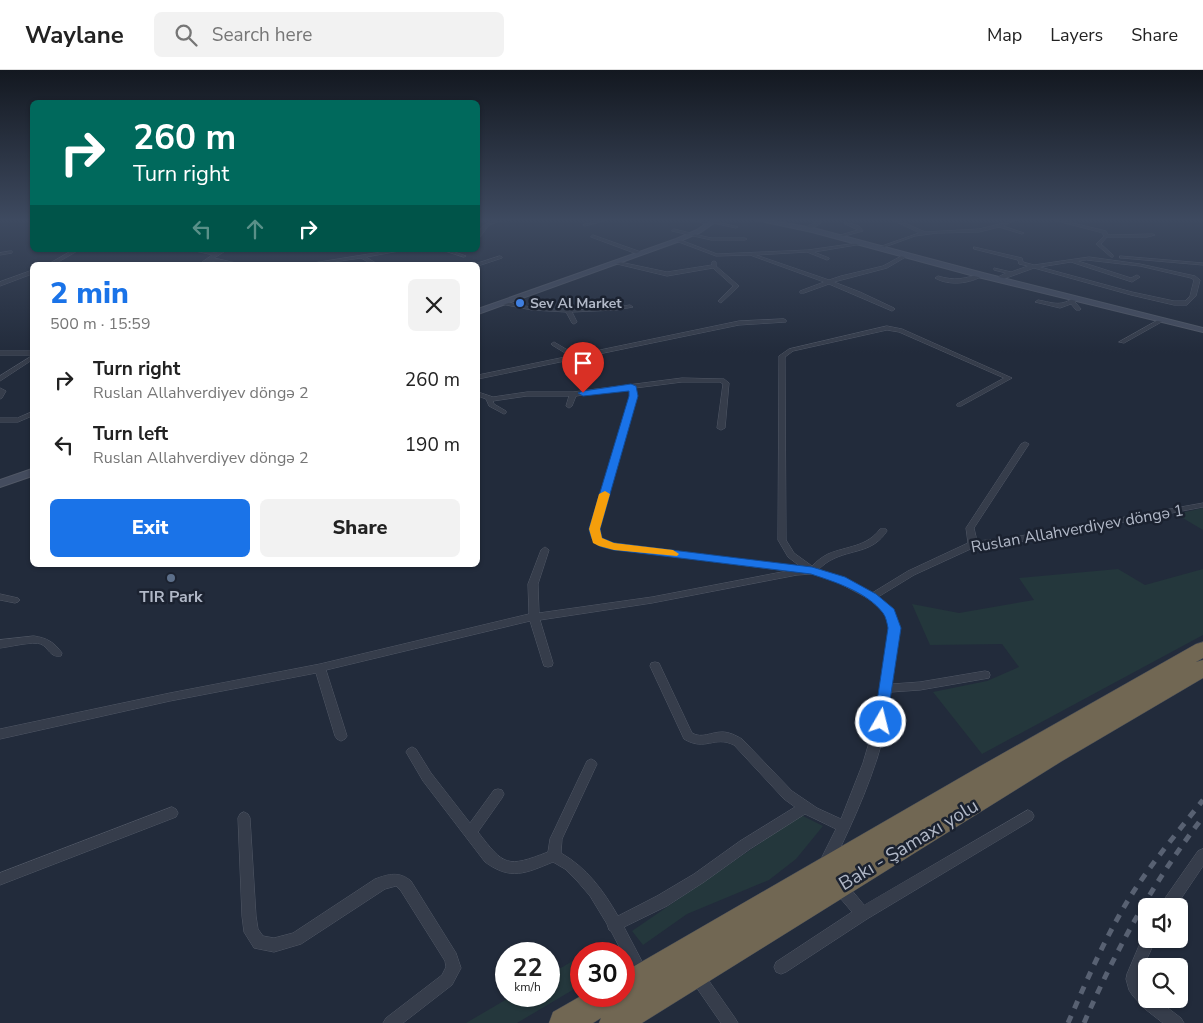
<!DOCTYPE html>
<html lang="en">
<head>
<meta charset="utf-8">
<style>
  :root { --surface:#fff; --page:#f2f2f2; --text:#222; --muted:#767676; --line:#e0e0e0; --accent:#1a73e8 }
  body { margin:0; font-family:"Nunito Sans",sans-serif; background:var(--page); color:var(--text); height:100vh; display:flex; flex-direction:column; font-size:19px; white-space:nowrap }
  * { box-sizing:border-box; margin:0 }
  p { font-size:16px; color:var(--muted) }
  .icon { flex:none; width:28px; height:28px; fill:none; stroke:currentColor; stroke-width:2; stroke-linecap:round; stroke-linejoin:round }
  .map { position:relative; flex:1; overflow:hidden }
  .drawer { position:absolute; left:30px; top:192px; width:450px; height:305px; display:flex; flex-direction:column; background:var(--surface); border-radius:8px; box-shadow:0 1px 4px #0004 }
  .drawer>* { flex:none }
  .hud { position:absolute; left:30px; top:30px; width:450px; height:152px; border-radius:8px; box-shadow:0 1px 4px #0004; background:#00695c; color:#fff; overflow:hidden }
  .controls { position:absolute; left:1138px; top:828px; display:grid; gap:10px }
  .controls a { display:grid; place-items:center; width:50px; height:50px; border-radius:8px; background:var(--surface); box-shadow:0 1px 4px #0004; font-size:25px }
  .speed { position:absolute; left:495px; top:872px; display:flex; gap:10px; font-size:25px; font-weight:700; text-align:center }
  .speed>* { display:grid; place-content:center; width:65px; height:65px; border-radius:50%; background:var(--surface); box-shadow:0 1px 4px #0004; line-height:1 }
  .speed small { font-size:12px; font-weight:400 }
  .speed .limit { border:8px solid #d22; background:#fff; color:#111 }
  .pin { position:absolute; display:grid; place-items:center; width:42px; height:42px; color:#fff; margin:-51px -21px; border-radius:50% 50% 50% 0; rotate:-45deg; box-shadow:0 0 5px #0007 }
  .pin .icon { rotate:45deg }
  .me { position:absolute; width:55px; margin:-28px; rotate:8deg; stroke-linejoin:round; filter:drop-shadow(0 0 4px #0008) }
  .turn { display:flex; align-items:center; gap:18px; height:105px; padding:0 20px; font-size:22px }
  .turn .icon { width:65px; height:65px; stroke-width:2.5 }
  .turn b { display:block; font-size:35px; line-height:42px }
  .lanes { display:flex; align-items:center; height:48px; padding:0 20px; background:#0003; justify-content:center; gap:25px; direction:ltr }
  .lanes .off { opacity:.35 }
  .round { display:grid; place-items:center; flex:none; width:52px; height:52px; border-radius:8px; background:var(--page) }
  .head { display:flex; align-items:center; justify-content:space-between; height:85px; padding:0 20px }
  h1 { font-size:30px; font-weight:800; line-height:38px; color:var(--accent) }
  .action { display:flex; gap:10px; margin-top:auto; padding:10px 20px }
  .action a { flex:1; height:58px; border-radius:8px; background:var(--accent); color:#fff; font-size:20px; font-weight:800; line-height:58px; text-align:center }
  .action a+a { background:var(--page); color:var(--text) }
  ul { padding:0; list-style:none }
  li { display:flex; align-items:center; gap:15px; height:65px; padding:0 20px }
  li div { flex:1 }
  li b { display:block; font-size:19px }
  li em { font-style:normal }
  header { display:flex; align-items:center; gap:30px; box-sizing:border-box; height:70px; padding:0 25px; background:var(--surface); border-bottom:1px solid var(--line) }
  header strong { font-size:24px }
  nav { display:flex; gap:28px; margin-inline-start:auto; font-size:18px }
  .search { width:350px; height:45px; background:var(--page); display:flex; align-items:center; gap:12px; box-sizing:border-box; padding:0 18px; border-radius:8px; color:var(--muted); font-size:19px }
  .map>svg:first-child { display:block }
</style>
</head>
<body>
<header>
<strong>Waylane</strong>
<div class="search"><svg class="icon" aria-label="search" viewBox="0 0 24 24"><circle cx="10" cy="10" r="6"/><path d="M15 15l6 6"/></svg>Search here</div>
<nav><a>Map</a><a>Layers</a><a>Share</a></nav>
</header>
<div class="map">
<svg width="1203" height="953" viewBox="0 0 1203 953">
  <rect width="100%" height="100%" fill="#222b3b"/>
  <!-- green -->
  <path fill="#24373c" d="M1203,438V460L1176,444Z
    M1118,499L1145,515L1203,499V565L982,684L933,622L987,611L1019,597L1002,574L930,575L912,534L959,543L1034,530L1019,508Z
    M801,745L823,756L796,789L769,810L687,844L643,875L632,861Z
    M581,886V915L517,953H466L512,926H549V905Z"/>
  <g fill="none" stroke-linecap="round" stroke-linejoin="round">
    <defs>
      <path id="street" d="M497,150H502L489,155L480,167H478C478,156 488,152 497,150Z
        M601,150H607L585,156L583,155Z
        M691,150H697L711,153L713,151L738,157L736,158L713,153L711,155Z
        M817,150H821L820,154L810,159H806V157L816,152Z
        M893,150H898L925,162L979,159L1000,154L1010,150H1015L1003,156L1024,163L1022,164L999,157L979,162L937,163L915,166L879,179V177L919,163Z
        M1054,150H1060L1106,161L1108,165L1153,164L1155,165L1147,167H1107L1101,174L1113,185V187H1111L1096,174L1104,166L1102,163Z
        M845,152L859,156L863,161L837,168V166L858,160L845,154Z
        M674,159L711,168H745L747,169L745,170H711L672,161Z
        M593,165L641,182V183L637,184L591,167Z
        M678,169L717,184L808,180L864,172V173L862,174L814,182L829,188V189L827,190L807,182L756,185L829,210L841,206L883,196L905,184L909,185L887,198L834,212L860,222L894,238L895,239L892,241L829,214L804,223H800V221L824,212L750,185L716,186L676,171V170Z
        M974,177L1022,188L1023,192L1034,195L1089,187L1140,194L1195,206L1200,210L1196,226L1187,235H1174L1131,225L1034,198L998,211L995,209L996,208L1006,203L994,200V198L1011,202L1028,196L1019,194L1018,190L974,179ZM1087,190L1140,196L1191,208L1194,210L1190,226L1185,231H1174L1132,222L1040,197L1071,192L1132,212L1140,207L1137,205L1131,208L1078,191Z
        M73,180H79L53,195H47Z
        M191,180H200L216,183L222,180H227L214,188L245,195H235L211,191L203,195H198L212,185Z
        M394,180H405L366,187L379,195H373L361,188L313,195H301Z
        M442,180H449L466,186L464,187Z
        M10,181H12V183L0,185V183Z
        M500,186L502,187V188L478,196L472,195Z
        M1120,186L1203,193V195L1122,188H1120Z
        M615,191L667,202L712,195V192L714,191L716,192V196L739,216L721,233L718,231L733,216L713,198L667,206L613,193V192Z
        M30,201H32V204L0,216V212Z
        M981,203L984,205C970,214 949,216 935,208L938,206C954,211 966,209 981,203Z
        M1075,227L1078,229L1075,232L1081,239L1080,240H1076L1071,234L1060,238L1035,232L1038,230C1055,233 1060,237 1075,227Z
        M503,231C517,235 555,243 567,237C578,243 616,237 630,235L633,237L616,240L572,242L577,252L574,254L572,253L566,242L532,240L501,234L500,233Z
        M784,249L786,250V252L739,255L478,309V305L570,286L552,275L551,274L554,272L576,285L739,251Z
        M1160,249L1165,250L1124,273L1119,272Z
        M887,256L902,259L1012,308L961,336H957V334L1004,308L899,262L887,260L793,281L785,287L786,470L794,483L812,496C817,491 822,487 828,484C847,476 867,477 880,459H886L887,461C873,482 856,479 835,488C828,491 823,495 818,500L843,508L872,523L908,501L968,473L966,458L1021,374L1025,372L1029,374L974,458L977,471L1009,468L1203,433V437L1009,474L975,477L914,505L878,527L893,540L900,558L892,614L920,612L985,601L989,602L990,605L989,608L920,620L891,622C889,632 889,642 887,652C876,702 854,750 832,795L827,797L822,795L820,791L836,759L805,744L750,779L704,812L667,836L624,857L646,899L648,904L646,909L641,911L636,909L611,861L609,860L607,854L590,826L578,812L565,799L553,792C526,803 511,811 485,792L423,711L406,682L408,679L412,677L416,679L431,703L470,753L494,720L498,719L502,720L504,724L502,728L478,762C504,796 507,798 548,782L550,769L587,691L591,689L595,691L597,694L562,769L561,783C587,798 603,820 618,846L657,826L694,804L740,771L795,737L784,729L734,675C714,665 706,682 684,669L650,596L651,593L655,592L659,593L692,663C702,669 711,662 722,662C729,662 735,665 742,669L792,721L817,738L841,749L863,693L875,652L890,558L886,544L869,529L837,512L812,504L797,505L652,533L540,550L553,593L552,596L548,597L544,596L543,593L530,551L326,600L347,666L345,669L341,671L337,669L335,666L316,603L170,631L0,669V659L170,623L320,594L529,544L528,514L541,480L545,477L549,480L538,514L539,543L652,527L787,501L614,479C598,476 594,476 590,459L631,326L628,319L576,326L572,336L569,338L566,336L569,326H527L493,331L494,334L506,341V343L504,344L489,336L486,329L478,326V322L493,327L527,322H573L682,308L724,309L729,313L725,358L721,360L717,358L723,314L720,312H682L635,318L637,326L598,459L601,469L606,472L614,473L801,497L788,487L778,470L779,286L789,279Z
        M0,281H32V285H0Z
        M32,286V290L0,311V306Z
        M0,318L6,321L2,328L0,329Z
        M32,342V346L18,352H0V348H17Z
        M0,524L18,528L20,530L18,532L15,533L0,530Z
        M34,566C47,568 54,572 62,583L61,586C50,588 49,578 41,574C33,571 9,577 0,578V570Z
        M172,737L176,739L178,743L176,747L0,815V803Z
        M1028,740L1032,742L1034,746L1032,750L867,849L786,902L781,904L776,902L774,897L776,892L852,842L835,822L833,817L835,812L840,811L845,812L864,835Z
        M244,742L248,744L250,748L256,846L258,859L263,866L274,868L293,863L375,809C389,804 399,801 411,811L456,883L461,898L452,915L403,953H383L386,948L442,905L446,897L445,891L401,821L396,816L385,819L301,874L274,882L254,878L244,862L242,846L238,748L240,744Z
        M1203,779V796L1176,836H1161L1163,831L1198,781Z
        M1146,863V869H1156L1144,895L1140,909L1146,919V929H1156L1181,948L1184,953H1163L1145,939L1133,926L1129,920L1126,909L1127,904L1144,864Z
        M697,899L702,901L735,948L738,953H721L692,911L690,906L692,901Z"/>
      <path id="secondary" d="M711,150H718L701,162L680,171L478,244V239L676,169L697,160Z
        M756,150H767L813,158L983,203L1203,258V262L978,207L812,162Z
        M32,399V406L0,417V410Z"/>
      <path id="highway" d="M1203,572V588L1196,592L1203,590V608L1062,691L642,953H599L601,948L593,953H549L553,942L581,926H624V902L977,698L1196,574Z"/>
    </defs>
    <!-- street casing -->
    <use href="#street" stroke="#515866" stroke-width="1"/>
    <!-- secondary casing -->
    <use href="#secondary" stroke="#515866" stroke-width="2"/>
    <!-- highway casing -->
    <use href="#highway" stroke="#414856" stroke-width="1"/>
    <!-- street -->
    <use href="#street" fill="#363d4b" fill-rule="evenodd"/>
    <!-- secondary -->
    <use href="#secondary" fill="#444c5e" fill-rule="evenodd"/>
    <!-- highway -->
    <use href="#highway" fill="#716753" fill-rule="evenodd"/>
    <!-- rail -->
    <path stroke="#586172" stroke-width="5" stroke-dasharray="8 8" stroke-linecap="butt" d="M1068,953C1086,912 1104,870 1127,832C1149,796 1177,763 1203,730
      M1084,953C1116,879 1154,811 1203,747"/>
  </g>
  <!-- sky -->
  <linearGradient id="sky" x2="0" y2="1"><stop stop-color="#131820"/><stop offset="0.53" stop-color="#3e4a60"/><stop offset="1" stop-color="#3e4a60" stop-opacity="0"/></linearGradient>
  <rect width="1203" height="283" fill="url(#sky)"/>
  <!-- route -->
  <path fill="#1a73e8" stroke="#114b97" d="M631,314L636,316L638,326L600,459L602,468L614,473L812,497L845,507L876,524L894,539L901,558L886,656L881,658L876,656L874,652L888,558C887,553 886,547 883,543C867,522 835,512 811,504L614,480C597,476 593,476 589,459L629,326V321L583,326L578,323L583,321Z"/>
  <!-- slow -->
  <path fill="#f59e0b" d="M605,421L610,424L600,459L602,468L614,473L673,480L679,484L677,486L614,480L599,476L593,473L589,459L599,424Z"/>
  <!-- markers -->
  <circle fill="#3f7fe0" stroke="#1b2230" stroke-width="2" cx="520" cy="233" r="5"/>
  <circle fill="#5c6f8a" stroke="#1b2230" stroke-width="2" cx="171" cy="508" r="5"/>
  <g text-anchor="middle" stroke-width="5" stroke-linejoin="round" paint-order="stroke">
    <!-- far-poi labels -->
    <g font-size="14" font-weight="bold" fill="#b1b8c7" stroke="#1b2230" text-anchor="start">
      <text x="530" y="238">Sev Al Market</text>
    </g>
    <!-- street labels -->
    <g font-size="16" fill="#b1b8c7" stroke="#1b2230">
      <text transform="translate(1077 458) rotate(-10)" y="6">Ruslan Allahverdiyev döngə 1</text>
    </g>
    <!-- poi labels -->
    <g font-size="16" font-weight="bold" fill="#b1b8c7" stroke="#1b2230">
      <text x="171" y="532">TIR Park</text>
    </g>
    <!-- near-street labels -->
    <g font-size="19" fill="#b1b8c7" stroke="#1b2230">
      <text transform="translate(908 774) rotate(-31)" y="7">Bakı - Şamaxı yolu</text>
    </g>
  </g>
</svg>
<div class="controls">
<a><svg class="icon" aria-label="sound" viewBox="0 0 24 24"><path d="M4 9h4l5-4v14l-5-4H4zM17 9q2 3 0 6"/></svg></a>
<a><svg class="icon" aria-label="search" viewBox="0 0 24 24"><circle cx="10" cy="10" r="6"/><path d="M15 15l6 6"/></svg></a>
</div>
<div class="speed"><div>22<small>km/h</small></div><div class="limit">30</div></div>
<div class="pin" style="left:583px;top:323px;background:#d93025"><svg class="icon" aria-label="arrive" viewBox="0 0 24 24"><path d="M6 21V4h12l-3 4 3 4H6"/></svg></div>
<svg class="me" style="left:881px;top:652px" viewBox="-20 -20 40 40"><circle r="17" fill="#1a73e8" stroke="#fff" stroke-width="3"/><path d="M0-11L8 9 0 5-8 9z" fill="#fff"/></svg>
<div class="hud">
<div class="turn"><svg class="icon" aria-label="right" viewBox="0 0 24 24"><path d="M7 20v-9h11M14 6l5 5-5 5"/></svg><div><b>260 m</b>Turn right</div></div>
<div class="lanes"><svg class="icon off" aria-label="left" viewBox="0 0 24 24"><path d="M17 20v-9H6M10 6l-5 5 5 5"/></svg><svg class="icon off" aria-label="ahead" viewBox="0 0 24 24"><path d="M12 20V5M6 11l6-6 6 6"/></svg><svg class="icon" aria-label="right" viewBox="0 0 24 24"><path d="M7 20v-9h11M14 6l5 5-5 5"/></svg></div>
</div>
<section class="drawer">
<div class="head"><div><h1>2 min</h1><p>500 m · 15:59</p></div><a class="round"><svg class="icon" aria-label="close" viewBox="0 0 24 24"><path d="M6 6l12 12M18 6L6 18"/></svg></a></div>
<ul>
<li><svg class="icon" aria-label="right" viewBox="0 0 24 24"><path d="M7 20v-9h11M14 6l5 5-5 5"/></svg><div><b>Turn right</b><p>Ruslan Allahverdiyev döngə 2</p></div><em>260 m</em></li>
<li><svg class="icon" aria-label="left" viewBox="0 0 24 24"><path d="M17 20v-9H6M10 6l-5 5 5 5"/></svg><div><b>Turn left</b><p>Ruslan Allahverdiyev döngə 2</p></div><em>190 m</em></li>
</ul>
<div class="action"><a>Exit</a><a>Share</a></div>
</section>
</div>
</body>
</html>
